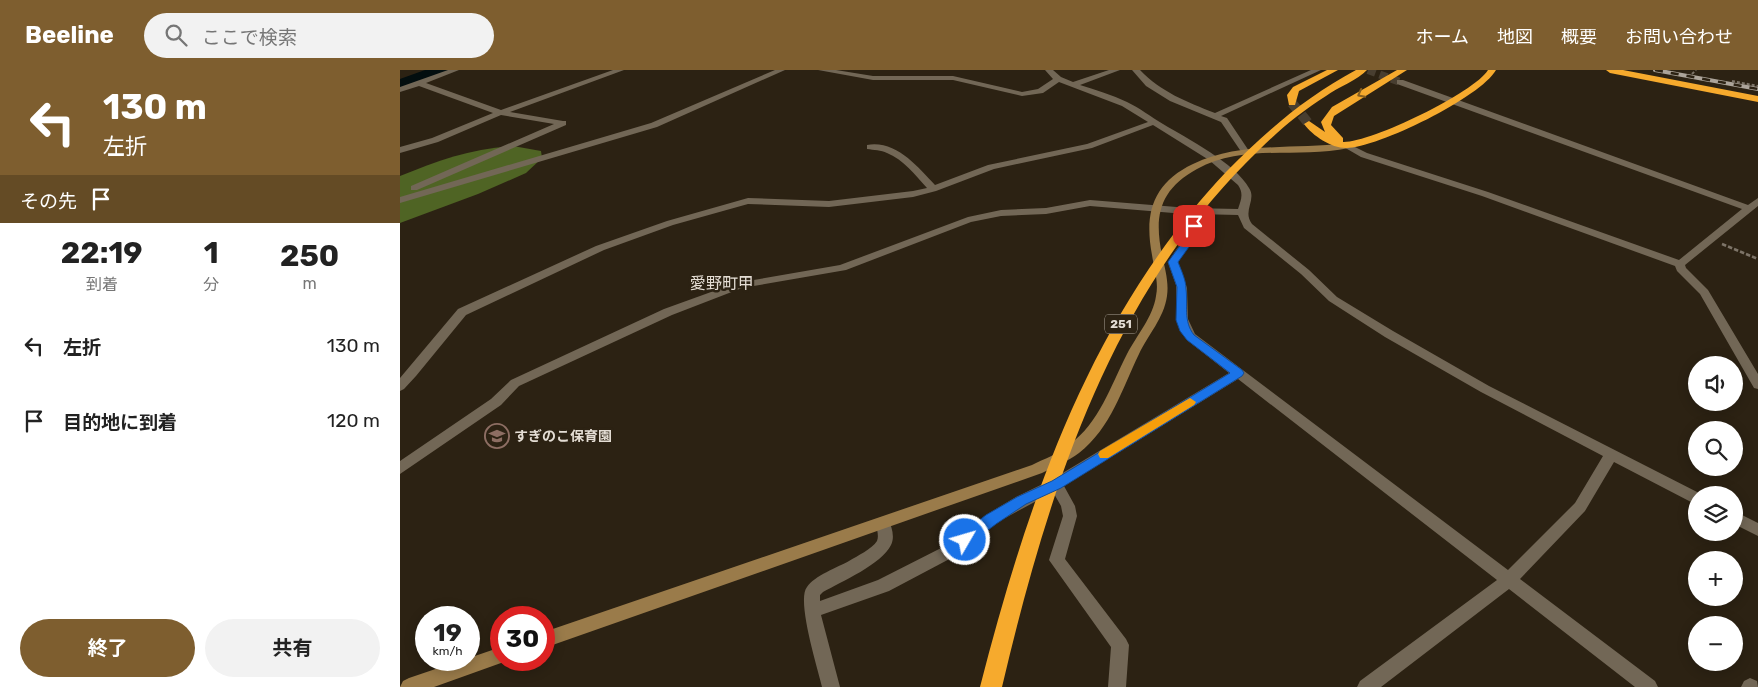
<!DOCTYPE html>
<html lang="ja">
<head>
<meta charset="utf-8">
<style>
  :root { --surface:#fff; --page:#f2f2f2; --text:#222; --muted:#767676; --accent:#7e5e2f }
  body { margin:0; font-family:Rubik,"Noto Sans JP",sans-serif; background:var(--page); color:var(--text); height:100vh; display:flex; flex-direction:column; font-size:19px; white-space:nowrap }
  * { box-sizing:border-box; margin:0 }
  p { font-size:16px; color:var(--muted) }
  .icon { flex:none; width:28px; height:28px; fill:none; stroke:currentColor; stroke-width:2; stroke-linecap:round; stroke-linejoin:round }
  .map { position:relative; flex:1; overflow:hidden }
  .sheet { display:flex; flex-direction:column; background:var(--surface); width:400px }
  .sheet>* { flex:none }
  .banner { background:#7e5e2f; color:#fff; overflow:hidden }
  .fabs { position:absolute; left:1288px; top:286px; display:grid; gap:10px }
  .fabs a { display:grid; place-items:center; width:55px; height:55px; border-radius:50%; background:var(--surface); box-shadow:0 2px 12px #0003; font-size:25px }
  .speed { position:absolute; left:15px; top:536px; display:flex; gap:10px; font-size:25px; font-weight:700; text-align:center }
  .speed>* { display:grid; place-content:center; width:65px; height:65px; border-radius:50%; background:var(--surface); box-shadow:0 2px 12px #0003; line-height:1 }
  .speed small { font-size:12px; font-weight:400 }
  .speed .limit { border:8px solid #d22; background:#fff; color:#111 }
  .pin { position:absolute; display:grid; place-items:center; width:42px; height:42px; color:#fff; margin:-21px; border-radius:10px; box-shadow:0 2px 8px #0006 }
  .me { position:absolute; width:55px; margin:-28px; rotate:52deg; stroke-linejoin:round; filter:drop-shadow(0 0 4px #0008) }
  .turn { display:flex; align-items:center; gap:18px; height:105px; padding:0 20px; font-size:22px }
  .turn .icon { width:65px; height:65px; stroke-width:2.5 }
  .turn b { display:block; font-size:35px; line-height:42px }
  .then { display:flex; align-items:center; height:48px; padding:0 20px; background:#0003; gap:10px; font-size:19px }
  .eta { display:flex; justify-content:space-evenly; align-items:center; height:85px; text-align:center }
  .eta b { font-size:30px; font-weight:700; line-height:35px }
  .action { display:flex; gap:10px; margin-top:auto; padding:10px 20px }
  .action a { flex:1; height:58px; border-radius:30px; background:var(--accent); color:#fff; font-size:20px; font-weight:700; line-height:58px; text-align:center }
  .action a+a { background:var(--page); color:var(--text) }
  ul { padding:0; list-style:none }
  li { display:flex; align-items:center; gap:15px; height:75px; padding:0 20px }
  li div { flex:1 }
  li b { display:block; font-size:19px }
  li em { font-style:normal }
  header { display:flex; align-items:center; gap:30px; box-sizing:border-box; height:70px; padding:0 25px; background:var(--accent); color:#fff }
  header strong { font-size:24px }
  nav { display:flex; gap:28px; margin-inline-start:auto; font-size:18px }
  .search { width:350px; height:45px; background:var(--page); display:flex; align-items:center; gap:12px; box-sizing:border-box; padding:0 18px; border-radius:28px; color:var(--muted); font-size:19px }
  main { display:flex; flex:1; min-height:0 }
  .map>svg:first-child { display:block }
</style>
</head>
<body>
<header>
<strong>Beeline</strong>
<div class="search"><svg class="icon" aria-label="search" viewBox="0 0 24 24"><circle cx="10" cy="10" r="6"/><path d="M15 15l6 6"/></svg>ここで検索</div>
<nav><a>ホーム</a><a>地図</a><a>概要</a><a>お問い合わせ</a></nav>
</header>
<main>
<section class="sheet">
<div class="banner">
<div class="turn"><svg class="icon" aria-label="left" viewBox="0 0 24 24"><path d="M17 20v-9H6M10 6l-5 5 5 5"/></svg><div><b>130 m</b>左折</div></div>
<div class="then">その先<svg class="icon" aria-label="arrive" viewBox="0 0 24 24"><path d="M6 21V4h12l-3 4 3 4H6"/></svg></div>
</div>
<div class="eta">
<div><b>22:19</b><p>到着</p></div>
<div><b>1</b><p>分</p></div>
<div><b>250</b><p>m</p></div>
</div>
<ul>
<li><svg class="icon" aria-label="left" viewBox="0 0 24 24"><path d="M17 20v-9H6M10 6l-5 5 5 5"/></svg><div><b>左折</b></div><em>130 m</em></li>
<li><svg class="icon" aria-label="arrive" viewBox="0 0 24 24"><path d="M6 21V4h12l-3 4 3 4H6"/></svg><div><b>目的地に到着</b></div><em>120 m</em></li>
</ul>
<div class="action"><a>終了</a><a>共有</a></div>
</section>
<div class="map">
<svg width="1358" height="617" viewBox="0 0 1358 617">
  <rect width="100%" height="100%" fill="#2c2213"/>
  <!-- forest -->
  <path fill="#4f6424" d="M113,76L141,81L142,88L126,103L78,124L0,153V106C37,91 72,78 113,76Z"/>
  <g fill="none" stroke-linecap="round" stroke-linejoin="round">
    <!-- river -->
    <path fill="#030e0f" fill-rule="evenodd" d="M25,0H49L47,4L0,20V9Z"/>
    <!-- street-tunnel -->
    <path stroke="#483e30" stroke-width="8" stroke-dasharray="8 4.5" stroke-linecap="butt" d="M968,0L1000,12"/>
    <!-- highway-tunnel -->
    <path stroke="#483e30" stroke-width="10" stroke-dasharray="10 5" stroke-linecap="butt" d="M892,33L909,54"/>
    <!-- path-far1 -->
    <path stroke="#7d7468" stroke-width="2" stroke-dasharray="3 2" stroke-linecap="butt" d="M1292,4L1296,0
      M1332,11L1358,16"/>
    <!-- path -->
    <path stroke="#7d7468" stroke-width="2.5" stroke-dasharray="4.5 2" stroke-linecap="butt" d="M1322,174L1358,189"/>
    <!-- street -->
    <path fill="#726756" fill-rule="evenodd" d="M48,0H59L26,13L101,40L213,0H224L110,42L163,51H166V55L17,120H11V116L154,54L101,45L38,72L0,83V77L32,68L93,43L19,16L0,22V17Z
      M375,0H385L257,57L0,133V127L251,53Z
      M418,0H436L473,6H553L622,22L638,19L653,9L645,0H653L661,7L673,12L709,0H720L680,15C696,20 712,25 727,32C740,38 751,47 763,54C788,69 835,93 849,118C857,130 842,141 852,154L909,200L937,227L993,261L1089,316L1301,424L1296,425V434L1291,432L1214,392L1185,441L1120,509L1255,611L1258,617H1235L1109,519L981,617H957L960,611L1097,510L838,309L664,416L675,436L677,446L665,489L726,569L729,575L726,617H708L711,577L649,490L663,446L661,436L653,422L596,453L557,485L489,521L421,545L440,617H422C418,599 396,530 407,517C414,506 438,497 449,491C457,486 472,479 477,471C480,463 474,456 478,449L483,447L488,449C492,457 495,467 491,475C482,494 441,512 423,522L420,525V531L478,510L547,475L586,445L616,427L651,410L829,303L787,270L781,261L777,249L776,215L768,192L789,161L785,144L690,136L646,144L601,146L571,152L446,200L342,218L272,245L119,316L101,335L0,404V391L91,329L111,310L264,239L336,213L440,195L568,147L601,140L646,138L690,130L789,138L838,139C841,130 844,124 838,115L809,90L753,55L692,78L594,99L536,121L513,127L429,137L348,134L273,155L204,180L66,245L16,306L4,319L0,321V308L58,239L196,176L267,151L348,128L429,131L513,121L527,118C515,105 504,90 487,83C481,80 474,80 467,79V75C496,70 517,96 535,115L588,95L687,74L748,52L722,36L659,12L643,23L622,26L553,10H473ZM795,144L838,145L844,158L901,204L929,231L985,267L1081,322L1203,386L1175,433L1108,500L795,264L788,249L787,218L778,192L799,161Z
      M732,0H740C761,22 787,32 815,43L911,0H921L821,46L827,48L849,81L845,84L842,83L821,52L770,31L746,16Z
      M997,10H1003L1348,135L1358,128V136L1285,195L1286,198L1308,220L1358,304V319L1354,318L1300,224L1277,201L1275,196L1082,126L961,87L942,76L949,74L967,83L1088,122L1279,190L1342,139L997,14Z
      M1334,441L1358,453V466L1334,454Z
      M1350,608L1357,611L1358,617H1341L1344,611Z"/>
    <!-- secondary -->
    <path fill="#9a7b4a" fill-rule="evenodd" d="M946,73L950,76L949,78C898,89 844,73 797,99C759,120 754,146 762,185C765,199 769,212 767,226C764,248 748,265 739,284C722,319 711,358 679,383C668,391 654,397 642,403L144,578V562L632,395C644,389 658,384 669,375C700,352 710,317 727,284C737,265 753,247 756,226C759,212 754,199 752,185C744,143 753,113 793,94C841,71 894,80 946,73Z
      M101,577V590H107L101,593L34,617H0L3,611L9,608L62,590H69V588Z"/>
    <!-- highway -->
    <path fill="#f6aa2d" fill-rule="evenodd" d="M927,0H938L899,21L895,35H889L887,25L893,17Z
      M956,0H967C958,10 938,17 926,26C902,41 879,60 859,80C710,223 648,422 602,617H580C628,430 691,245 826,102C865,62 907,26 956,0Z
      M997,0H1007L934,46L931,55L943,68V72C970,73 1074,23 1088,0H1096C1081,27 978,78 946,78C931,78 913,66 904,54L909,51L925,62L921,52L932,37Z
      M1206,0H1223L1358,26V32L1210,3Z"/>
    <defs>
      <path id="rail" d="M1255,0L1358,19"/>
    </defs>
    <!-- rail casing -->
    <use href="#rail" stroke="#aca49a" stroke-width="4"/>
    <!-- rail -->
    <use href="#rail" stroke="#2c2213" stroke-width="2.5" stroke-dasharray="8" stroke-linecap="butt"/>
  </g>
  <!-- one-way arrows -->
  <defs><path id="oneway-chevron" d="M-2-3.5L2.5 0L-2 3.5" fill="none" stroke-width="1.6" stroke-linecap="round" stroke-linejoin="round" transform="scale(1.25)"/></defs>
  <use stroke="#875f1f" href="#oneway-chevron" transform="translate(961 24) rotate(152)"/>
  <!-- route -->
  <path fill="#1a73e8" stroke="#114b97" d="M794,153L799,156L797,166L778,192C781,200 786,210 786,219C788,235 783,251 794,265L842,300L844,303L842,306L661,418L626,434L596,454L570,474L565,475L560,474L558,470L560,465L586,445L617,427L652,411L830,303L787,270L780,261L776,250L777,217L768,192L787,166L790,156Z"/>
  <!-- slow -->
  <path fill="#f59e0b" d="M790,328L796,332L794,335L708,388H700L698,384L700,381Z"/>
  <!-- icons -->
  <defs>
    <symbol id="school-ring" viewBox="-11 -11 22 22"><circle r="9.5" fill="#2c2213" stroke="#8d6e63" stroke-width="1.5"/><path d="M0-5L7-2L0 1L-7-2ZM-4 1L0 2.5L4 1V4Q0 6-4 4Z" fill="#8d6e63"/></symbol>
  </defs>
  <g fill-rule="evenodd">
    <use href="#school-ring" x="83" y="352" width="28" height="28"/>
  </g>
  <g text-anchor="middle" stroke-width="5" stroke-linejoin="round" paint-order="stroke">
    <!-- shield labels -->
    <rect fill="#2c2213" stroke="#ada59a" stroke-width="1" x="705" y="244.5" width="32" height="19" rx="4"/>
    <g font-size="12" font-weight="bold" fill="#e4ddd4">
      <text x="721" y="258">251</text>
    </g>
    <!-- poi labels -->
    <g font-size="14" font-weight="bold" fill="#e4ddd4" stroke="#2c2213" text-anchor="start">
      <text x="114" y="371">すぎのこ保育園</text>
    </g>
    <!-- quarter labels -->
    <g font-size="16" fill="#e4ddd4" stroke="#2c2213">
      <text x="322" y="219">愛野町甲</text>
    </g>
  </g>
</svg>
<div class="fabs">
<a><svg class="icon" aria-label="sound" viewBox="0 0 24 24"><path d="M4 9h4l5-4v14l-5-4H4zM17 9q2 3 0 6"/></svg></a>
<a><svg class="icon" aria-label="search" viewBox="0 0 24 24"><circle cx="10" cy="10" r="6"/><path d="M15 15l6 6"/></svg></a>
<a><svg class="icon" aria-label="layers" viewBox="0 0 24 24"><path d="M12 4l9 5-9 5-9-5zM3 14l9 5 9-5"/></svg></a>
<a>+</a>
<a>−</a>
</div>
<div class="speed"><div>19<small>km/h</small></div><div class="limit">30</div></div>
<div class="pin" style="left:794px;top:156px;background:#d93025"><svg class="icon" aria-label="arrive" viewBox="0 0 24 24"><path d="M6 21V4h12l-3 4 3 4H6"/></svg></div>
<svg class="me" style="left:565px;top:470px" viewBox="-20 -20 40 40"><circle r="17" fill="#1a73e8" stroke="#fff" stroke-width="3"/><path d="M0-11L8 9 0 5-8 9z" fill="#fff"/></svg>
</div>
</main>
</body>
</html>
